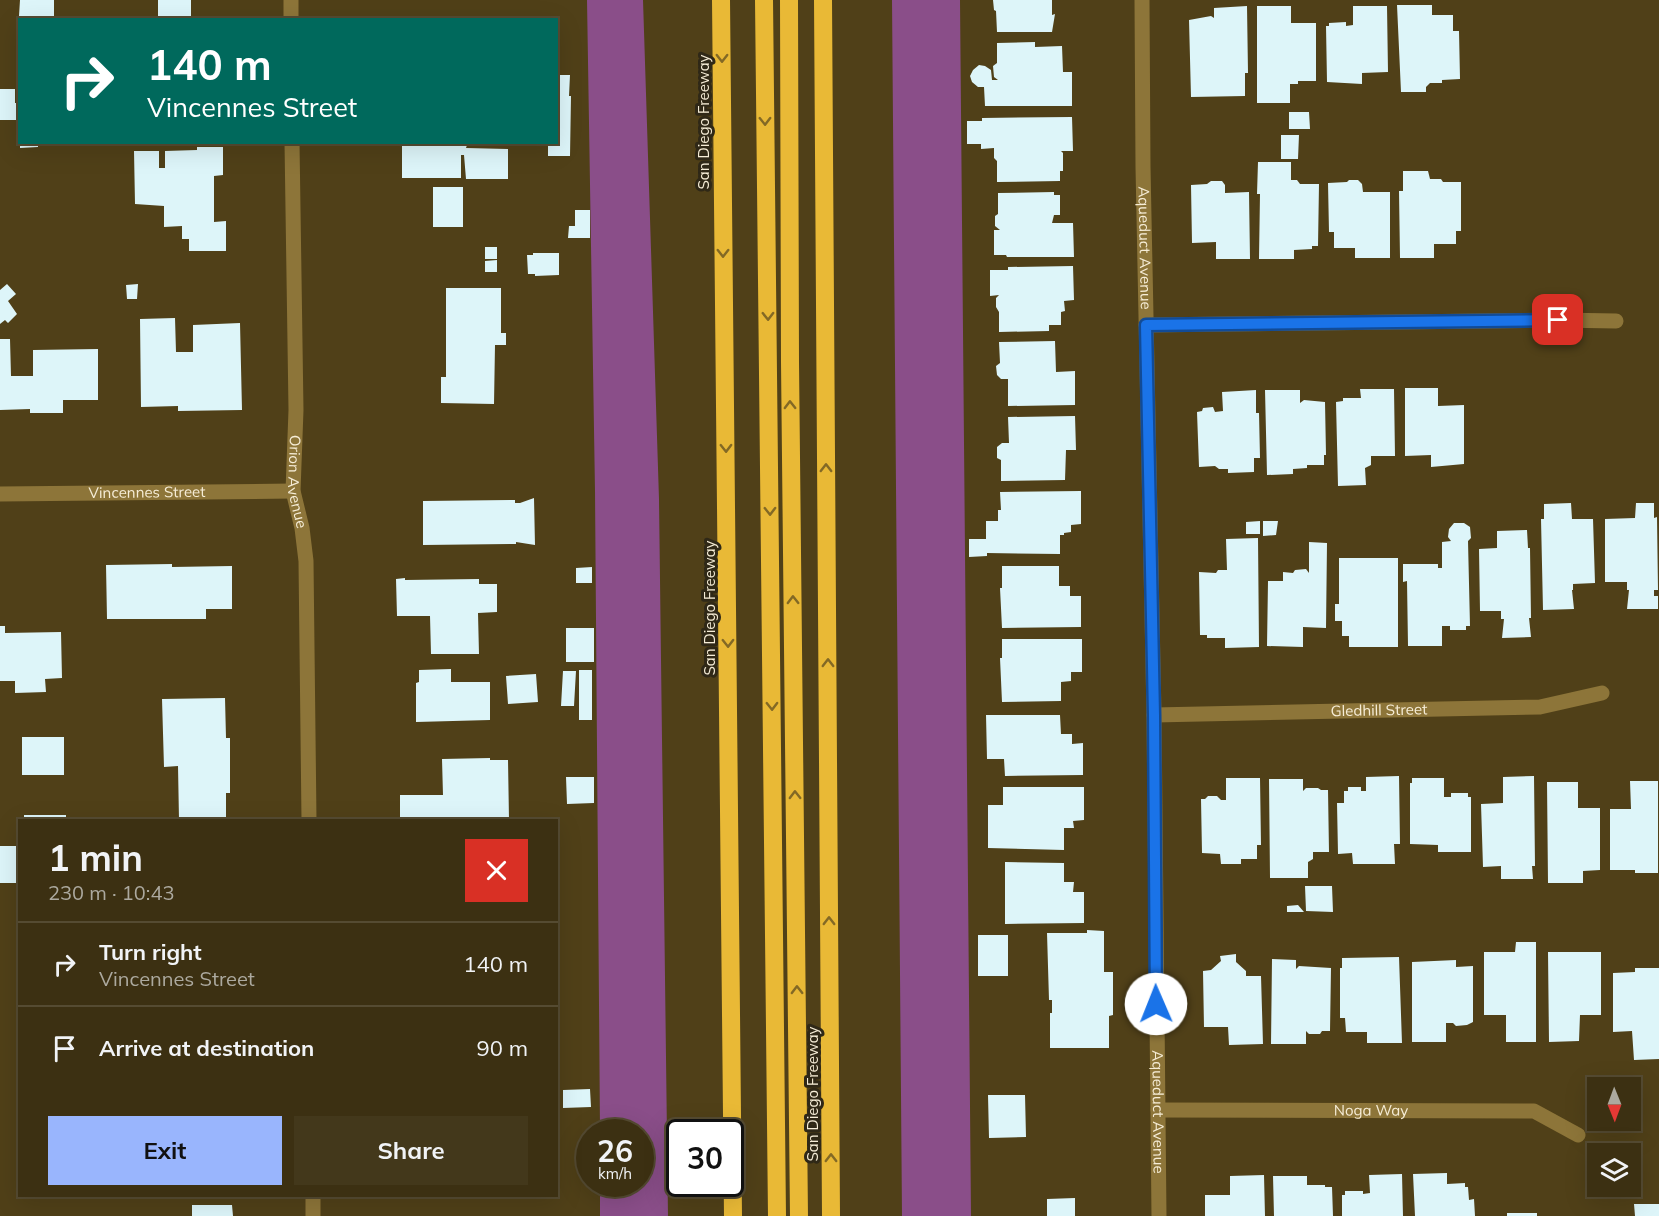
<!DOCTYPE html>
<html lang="en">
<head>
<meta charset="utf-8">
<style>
  :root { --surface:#3c3012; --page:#43381b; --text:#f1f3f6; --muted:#aca99f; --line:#554b32; --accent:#99b5fd }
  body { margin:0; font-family:Mulish,sans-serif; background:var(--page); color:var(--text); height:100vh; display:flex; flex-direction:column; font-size:22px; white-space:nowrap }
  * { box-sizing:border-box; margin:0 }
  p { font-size:20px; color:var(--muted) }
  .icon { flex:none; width:33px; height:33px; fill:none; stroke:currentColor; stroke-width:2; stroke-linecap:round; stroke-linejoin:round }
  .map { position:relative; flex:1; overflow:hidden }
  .panel { position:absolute; left:18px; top:819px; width:540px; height:378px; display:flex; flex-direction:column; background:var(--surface); border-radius:0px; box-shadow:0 6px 24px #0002,0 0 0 2px var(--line) }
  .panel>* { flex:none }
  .banner { position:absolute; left:18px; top:18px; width:540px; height:126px; border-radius:0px; box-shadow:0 6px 24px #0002,0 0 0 2px var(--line); background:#00695c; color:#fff; overflow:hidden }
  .needle { width:39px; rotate:179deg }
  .tools { position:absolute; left:1587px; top:1077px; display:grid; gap:12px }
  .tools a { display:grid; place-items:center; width:54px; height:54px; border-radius:0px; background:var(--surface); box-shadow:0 6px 24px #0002,0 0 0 2px var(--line); font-size:30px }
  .speed { position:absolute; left:576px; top:1119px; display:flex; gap:12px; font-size:30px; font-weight:700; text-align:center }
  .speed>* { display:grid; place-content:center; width:78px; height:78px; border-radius:50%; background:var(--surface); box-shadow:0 6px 24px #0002,0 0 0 2px var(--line); line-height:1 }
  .speed small { font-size:15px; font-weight:400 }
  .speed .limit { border:3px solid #111; border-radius:9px; background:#fff; color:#111 }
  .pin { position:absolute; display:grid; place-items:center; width:51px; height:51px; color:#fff; margin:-26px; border-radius:12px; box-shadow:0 3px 9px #0006 }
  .me { position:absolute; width:66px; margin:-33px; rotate:359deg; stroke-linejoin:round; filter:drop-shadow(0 0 4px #0008) }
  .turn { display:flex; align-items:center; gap:21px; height:126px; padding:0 30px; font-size:27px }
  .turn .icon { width:78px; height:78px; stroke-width:2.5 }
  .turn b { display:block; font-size:42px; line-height:51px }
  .round { display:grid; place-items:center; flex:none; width:63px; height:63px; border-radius:0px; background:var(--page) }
  .overview { display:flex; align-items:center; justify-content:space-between; height:102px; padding:0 30px }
  h1 { font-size:36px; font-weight:700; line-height:45px }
  .cta { display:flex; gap:12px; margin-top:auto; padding:12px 30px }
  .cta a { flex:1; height:69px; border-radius:0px; background:var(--accent); color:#111; font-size:24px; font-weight:700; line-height:69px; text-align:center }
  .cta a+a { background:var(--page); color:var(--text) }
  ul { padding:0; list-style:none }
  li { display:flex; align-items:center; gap:18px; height:84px; padding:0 30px; border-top:2px solid var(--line) }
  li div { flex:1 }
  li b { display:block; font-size:22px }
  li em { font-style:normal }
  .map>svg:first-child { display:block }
</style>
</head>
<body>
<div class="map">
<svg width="1659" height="1216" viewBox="0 0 1659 1216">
  <rect width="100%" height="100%" fill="#504018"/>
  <!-- green -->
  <path fill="#8a4e89" d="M587,0H643L659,499L668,1216H600V1184H640V1132H600L595,491Z
    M892,0H960L971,1216H902Z"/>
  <!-- building -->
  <path fill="#ddf5f9" d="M20,0H54V17L19,16Z
    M158,0H191V20H158Z
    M993,0H1052V15L1055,14L1052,32H997L996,11L994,10Z
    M1397,5H1432V15H1453V31H1459L1460,79L1442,80V83H1430L1426,87V92H1401Z
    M1247,6L1248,73H1245V96L1191,97L1189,20L1211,16L1214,18V8Z
    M1257,6H1291V23H1316V81H1298V84H1290V103H1257Z
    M1353,6H1387L1388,72L1362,73V84L1327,82L1326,26H1329V23L1346,22V26L1353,25Z
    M1035,42V47L1062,46L1063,72H1072V106H985L984,87H978L972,82L970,76L973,70L979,65L985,66L991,70L992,80H998L994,77L993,66L997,63V43Z
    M556,75H570L569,96H571L570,156H548V142H556Z
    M0,89H15V103H20V120H0Z
    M1289,112H1309L1310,129H1289Z
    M1072,117L1073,151H1061L1063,153V171H1060V181L997,182V161L994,158V148L981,149V144H967V121H982V118Z
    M1281,135H1299L1298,159H1281Z
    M20,142H38V147L20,148Z
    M402,142H461V145H467L466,148L508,149V179H466L464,155H461V178H402Z
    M197,147H223V175L214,176V222L226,221V251H189V239H182V226L164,227V206L135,204L134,151H159V168H165V151L197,150Z
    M1258,162H1291V180H1297L1300,184H1319L1318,246H1312V249L1294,250V259H1259L1260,194H1257Z
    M1403,171H1428L1430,179H1441L1443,182H1461V231H1456V244H1434V258H1400L1399,191H1403Z
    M1349,180H1358L1362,184L1363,192H1390V258H1355V248H1334V232H1329L1328,183L1347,182Z
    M1211,181H1222L1225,185V193L1249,192L1250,259H1216V242L1192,243L1191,185L1207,184Z
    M433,187H463V227H433Z
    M1054,192V195H1060V215H1054L1052,223H1073L1074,257H1007L1006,255H994V230H1000L995,226V216L998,214V193Z
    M575,210H590V238H568L569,226H575Z
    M485,247H497V259H485Z
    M533,253H559V275L535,276V274H528L527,255H533Z
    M497,260V272H485V261Z
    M1073,266L1074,300L1064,301L1065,311L1061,312V325H1049V331L999,332V312L996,307V298L999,295L990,296V270H1008V267Z
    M7,284L16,294L8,301L17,314L8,323L5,320L0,324V290Z
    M138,284L137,299H127L126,285Z
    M446,288H501V333H506V345H495L494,404L441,403V377H446Z
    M175,318L176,352H193V325L240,323L242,410L178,411V406L141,407L140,319Z
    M0,339H10L11,376H33V350L98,349V400H63V413H30V409L0,410Z
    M1055,341L1056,372L1075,371V405L1008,406V379H1001L997,375L996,366L1000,363L999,342Z
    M1405,388H1438V406L1464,405V464L1431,467V455L1405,456Z
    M1360,389H1394L1395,456H1371V465L1365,468L1366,485L1338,486L1336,402L1343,401V398H1361Z
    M1256,390V413H1259L1260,458H1254V472L1228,473V469H1219L1215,466L1199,467L1197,412L1202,411L1203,408L1213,407L1215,412L1223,411L1222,392Z
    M1265,390H1300V403L1304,400L1325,402L1326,455H1324V465H1307V468L1293,469V474L1267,475Z
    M1075,416L1076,450H1066L1065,480L1001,481V460L997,458V447L1002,443H1009L1008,417Z
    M1081,491V524L1071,525V532L1064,533V535H1060V554L987,553V556L969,557V539H986V521H998V510H1001L1000,492Z
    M534,498L535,545L516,542V544L423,545V501L515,500V503H520Z
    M1571,503L1572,519H1593L1595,583L1573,584V590H1572L1574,609L1543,610L1541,519H1544V504Z
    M1636,503H1654V518L1657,517L1658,590H1654V596H1658V609H1627L1629,590H1627V582H1605V519L1635,518Z
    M1260,521V534H1246V522Z
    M1263,521H1278L1276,535L1263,536Z
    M1454,523H1464L1470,527L1471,538L1468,541L1470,626H1466V630H1450V626H1442V646H1408L1407,581L1403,582V564H1438V568H1442V542L1451,541L1448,537L1449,529Z
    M1527,530L1528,548H1530L1531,618H1529L1531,637L1502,638L1504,619H1501V611H1480L1479,549L1497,548V531Z
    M1258,538L1259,647L1225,648V638H1207V635H1200L1199,572L1216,573L1218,570H1227L1226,539Z
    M1309,542L1327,543L1326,628L1303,627V647L1267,646L1268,581H1283V572L1293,573L1295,570L1306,569L1309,573Z
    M1339,558H1398V647H1349V636H1342V621H1335V604H1339Z
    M172,564V567L232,566V609H206V619H107L106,565Z
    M1002,566H1059V586H1070V596H1081V627L1002,628L1000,588H1002Z
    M592,567V583H576V568Z
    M405,578V580L479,579V584H497V612L478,613L479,654H431L430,616H397L396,579Z
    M0,626H5V633L61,632L62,678L45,679L46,692L15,693V681H0Z
    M566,628H594V662H566Z
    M1002,639H1082V672H1071V681L1061,682V701L1002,702L1000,658H1002Z
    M451,669V682H490V720L416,722V683L419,682V670Z
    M579,670H592V720H579Z
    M563,671H576L574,706H561Z
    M536,674L538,702L508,704L506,676Z
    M225,698L226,738H230V793H226V820H179L178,766L164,767L162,699Z
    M986,715H1060L1061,734H1072V744L1083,743V775L1005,776L1004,759H987Z
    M22,737H64V775H22Z
    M490,758V760H508L509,820H400V795H443L442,759Z
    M1399,776L1400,844H1394L1395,864H1353L1352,853L1338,854L1337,803H1344V791H1348V787H1361V791H1366V777Z
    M1534,776L1535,866H1532L1533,879H1501V866L1483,867L1481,804L1503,803V777Z
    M566,777H594V803L567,804Z
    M1226,778H1260L1261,845H1257V859H1241V864H1221L1220,854L1202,853L1201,799H1205L1208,796H1217L1221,800H1226Z
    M1412,778H1444V797H1451V793H1468V797H1471V852H1438V845L1410,844V783H1412Z
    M1269,779H1303V791L1306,788H1318L1321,790H1328L1329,852H1313V859L1308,862V878H1270Z
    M1630,781H1658V873H1635V870H1610V809H1631Z
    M1547,782H1578V808H1600V870L1583,871V883H1548Z
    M1003,787H1084V820L1073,821L1074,828H1064V850L988,848V805H1003Z
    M24,815H66V820H24Z
    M0,846H20V883H0Z
    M1005,862L1064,863V882H1074L1073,892H1084V923L1005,924Z
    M1305,886H1332L1333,912L1306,911Z
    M1298,905L1304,912H1287V906Z
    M1087,930L1104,931V972H1113V1015L1109,1016V1048H1050V1013H1052V1000H1049L1047,933H1087Z
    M978,935H1008V976H978Z
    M1516,942H1536V1042H1506V1015H1484V952H1515Z
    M1548,952H1601V1015H1580L1579,1041L1549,1042Z
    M1236,954V962L1246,971V976H1261L1263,1044L1229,1045L1228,1027H1204L1203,971L1211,970L1221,961L1220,956Z
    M1399,957L1402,1043H1367V1032H1346L1345,1018H1340V968H1342V958Z
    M1272,959L1296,960V969L1299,966L1331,968L1330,1031H1322L1320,1034H1309L1306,1031V1044H1271Z
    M1456,960V967L1473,966V1022L1467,1025L1456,1026L1453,1023H1446V1042H1412V962Z
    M1635,968H1659V1059L1634,1060L1632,1031L1613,1032V973L1635,972Z
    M590,1089L591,1107L563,1108V1090Z
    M988,1095H1025L1026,1137L989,1138Z
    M1447,1173V1184L1465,1183V1187H1468L1469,1200L1474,1199L1475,1216H1415L1413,1174Z
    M1402,1174L1403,1216H1342V1195H1345V1191H1363V1194L1370,1193L1369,1175Z
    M1264,1175L1265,1216H1205V1195H1230V1176Z
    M1273,1176H1307V1185H1325V1187H1332L1333,1216H1274Z
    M1075,1198V1216H1047V1199Z
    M1634,1204H1659V1216H1635Z
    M192,1205H232L233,1216H192Z
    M1507,1213H1537V1216H1507Z"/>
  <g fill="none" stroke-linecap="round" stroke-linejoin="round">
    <!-- minor -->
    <g stroke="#8d7539" stroke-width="15">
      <path d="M291,0V20"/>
      <path id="s1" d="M1142,0L1143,167L1154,715L1159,1216"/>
      <path id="s2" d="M292,142L296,410L293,491L302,528L306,561L309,820"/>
      <path d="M1146,325L1558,320L1616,321"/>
      <path id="s3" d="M0,494L293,491"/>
      <path id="s4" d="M1154,715L1540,707L1602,693"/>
      <path id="s5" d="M1158,1110L1534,1111L1578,1135"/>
      <path d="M313,1196V1216"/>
    </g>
    <!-- motorway -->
    <path stroke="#e9b936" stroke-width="18" d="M721,0L733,1216
      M764,0L777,1216
      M789,0L790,362L799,1216
      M823,0L831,1216"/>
  </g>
  <!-- one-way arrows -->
  <defs><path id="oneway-chevron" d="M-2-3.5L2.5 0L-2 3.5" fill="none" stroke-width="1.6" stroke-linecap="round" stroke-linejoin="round" transform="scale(1.5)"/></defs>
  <g stroke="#836925">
    <use href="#oneway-chevron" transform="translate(722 58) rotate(90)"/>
    <use href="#oneway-chevron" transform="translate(765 121) rotate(89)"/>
    <use href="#oneway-chevron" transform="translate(723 253) rotate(90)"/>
    <use href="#oneway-chevron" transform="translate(768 316) rotate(89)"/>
    <use href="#oneway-chevron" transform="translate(790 405) rotate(-91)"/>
    <use href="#oneway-chevron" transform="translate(726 448) rotate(89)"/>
    <use href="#oneway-chevron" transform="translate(826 468) rotate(-90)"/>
    <use href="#oneway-chevron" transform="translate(770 511) rotate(89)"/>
    <use href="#oneway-chevron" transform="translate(793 600) rotate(-91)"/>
    <use href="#oneway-chevron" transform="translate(728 643) rotate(89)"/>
    <use href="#oneway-chevron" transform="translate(828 663) rotate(-90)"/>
    <use href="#oneway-chevron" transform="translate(772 706) rotate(89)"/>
    <use href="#oneway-chevron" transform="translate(795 795) rotate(-91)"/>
    <use href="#oneway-chevron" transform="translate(829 921) rotate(-90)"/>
    <use href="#oneway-chevron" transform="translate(797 990) rotate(-91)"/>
    <use href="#oneway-chevron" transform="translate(831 1158) rotate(-90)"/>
  </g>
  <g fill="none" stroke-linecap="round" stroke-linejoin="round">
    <defs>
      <path id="route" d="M1156,1004L1154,715L1146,325L1558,320"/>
    </defs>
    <!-- route casing -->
    <use href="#route" stroke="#114b97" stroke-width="15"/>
    <!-- route -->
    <use href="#route" stroke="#1a73e8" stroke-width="10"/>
  </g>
  <g text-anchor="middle" stroke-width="6" stroke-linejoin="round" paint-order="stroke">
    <!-- street labels -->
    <g font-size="15" fill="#f6edd7" stroke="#2f2817">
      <text transform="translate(704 122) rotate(-90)" y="5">San Diego Freeway</text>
      <text dy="5" stroke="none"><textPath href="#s1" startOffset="248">Aqueduct Avenue</textPath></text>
      <text dy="5" stroke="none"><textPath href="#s2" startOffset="340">Orion Avenue</textPath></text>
      <text dy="5" stroke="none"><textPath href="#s3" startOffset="147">Vincennes Street</textPath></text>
      <text transform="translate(710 608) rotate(-90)" y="5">San Diego Freeway</text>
      <text dy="5" stroke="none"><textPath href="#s4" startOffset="225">Gledhill Street</textPath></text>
      <text transform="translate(813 1094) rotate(-90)" y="5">San Diego Freeway</text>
      <text dy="5" stroke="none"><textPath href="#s5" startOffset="213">Noga Way</textPath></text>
      <text dy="5" stroke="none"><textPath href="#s1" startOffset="1112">Aqueduct Avenue</textPath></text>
    </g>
  </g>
</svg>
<div class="tools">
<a><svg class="needle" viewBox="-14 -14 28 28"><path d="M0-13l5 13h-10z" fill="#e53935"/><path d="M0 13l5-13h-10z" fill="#aca99f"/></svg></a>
<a><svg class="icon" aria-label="layers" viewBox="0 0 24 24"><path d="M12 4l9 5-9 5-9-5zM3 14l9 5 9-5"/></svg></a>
</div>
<div class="speed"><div>26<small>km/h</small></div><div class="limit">30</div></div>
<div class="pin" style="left:1558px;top:320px;background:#d93025"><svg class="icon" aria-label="arrive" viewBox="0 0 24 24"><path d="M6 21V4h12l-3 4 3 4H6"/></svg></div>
<svg class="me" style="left:1156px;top:1004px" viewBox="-20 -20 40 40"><circle r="19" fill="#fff"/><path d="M0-13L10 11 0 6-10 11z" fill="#1a73e8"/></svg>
<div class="banner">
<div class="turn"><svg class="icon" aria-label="right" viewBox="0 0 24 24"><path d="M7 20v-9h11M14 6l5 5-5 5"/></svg><div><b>140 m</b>Vincennes Street</div></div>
</div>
<section class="panel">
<div class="overview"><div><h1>1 min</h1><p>230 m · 10:43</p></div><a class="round" style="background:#d93025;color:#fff"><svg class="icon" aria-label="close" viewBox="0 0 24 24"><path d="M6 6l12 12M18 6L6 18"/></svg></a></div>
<ul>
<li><svg class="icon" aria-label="right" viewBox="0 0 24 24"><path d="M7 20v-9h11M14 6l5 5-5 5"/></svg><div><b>Turn right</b><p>Vincennes Street</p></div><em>140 m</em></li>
<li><svg class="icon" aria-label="arrive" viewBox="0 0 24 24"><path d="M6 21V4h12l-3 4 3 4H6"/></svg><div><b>Arrive at destination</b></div><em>90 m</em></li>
</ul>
<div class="cta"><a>Exit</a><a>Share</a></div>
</section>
</div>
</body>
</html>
